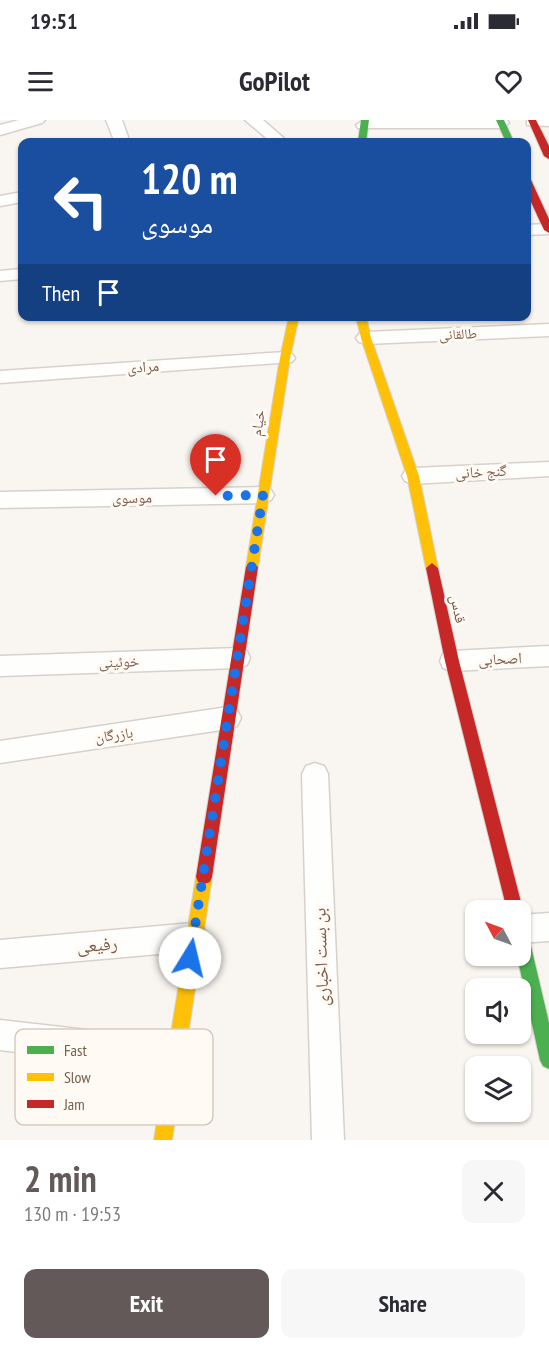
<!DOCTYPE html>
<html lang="en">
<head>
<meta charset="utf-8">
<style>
  :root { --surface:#fff; --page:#f7f7f7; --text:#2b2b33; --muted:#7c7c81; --accent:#625958 }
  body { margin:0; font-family:"PT Sans Narrow","Noto Naskh Arabic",sans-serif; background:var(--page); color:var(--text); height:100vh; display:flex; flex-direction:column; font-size:22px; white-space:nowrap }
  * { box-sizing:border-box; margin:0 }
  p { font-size:20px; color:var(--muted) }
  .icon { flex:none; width:33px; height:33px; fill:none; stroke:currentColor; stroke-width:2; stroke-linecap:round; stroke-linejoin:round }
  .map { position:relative; height:1020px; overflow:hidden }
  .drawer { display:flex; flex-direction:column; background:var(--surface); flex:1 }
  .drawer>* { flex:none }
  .banner { position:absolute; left:18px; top:18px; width:513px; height:183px; border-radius:12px; box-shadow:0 2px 4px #0004; background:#1a4fa0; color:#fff; overflow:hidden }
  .needle { width:39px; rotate:311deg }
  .tools { position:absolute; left:465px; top:780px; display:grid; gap:12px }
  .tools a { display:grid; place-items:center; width:66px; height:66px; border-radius:12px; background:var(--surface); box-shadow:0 2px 4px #0004; font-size:30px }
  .pin { position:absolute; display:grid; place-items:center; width:51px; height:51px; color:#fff; margin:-62px -26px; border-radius:50% 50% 50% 0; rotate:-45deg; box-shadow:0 0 6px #0007 }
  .pin .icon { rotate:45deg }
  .me { position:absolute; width:66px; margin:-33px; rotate:9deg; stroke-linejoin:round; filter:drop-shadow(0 0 4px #0008) }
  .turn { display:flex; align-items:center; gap:21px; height:126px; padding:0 24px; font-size:27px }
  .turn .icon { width:78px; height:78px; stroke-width:2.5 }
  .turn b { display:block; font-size:42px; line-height:51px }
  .then { display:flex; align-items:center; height:57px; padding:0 24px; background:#0003; gap:12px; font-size:22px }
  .round { display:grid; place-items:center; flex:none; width:63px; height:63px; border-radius:12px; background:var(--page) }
  .summary { display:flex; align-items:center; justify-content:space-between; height:102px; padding:0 24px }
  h1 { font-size:36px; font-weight:700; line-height:45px; color:var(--accent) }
  .primary-button { display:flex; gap:12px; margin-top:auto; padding:12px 24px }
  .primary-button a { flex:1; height:69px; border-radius:12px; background:var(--accent); color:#fff; font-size:24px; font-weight:700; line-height:69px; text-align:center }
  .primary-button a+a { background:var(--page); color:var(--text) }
  .status { display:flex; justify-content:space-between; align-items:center; height:42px; padding:0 30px; background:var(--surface); direction:ltr }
  .status svg { height:16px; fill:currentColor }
  header { display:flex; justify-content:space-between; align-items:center; height:78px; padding:0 24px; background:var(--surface); font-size:27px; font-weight:700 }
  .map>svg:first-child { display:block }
</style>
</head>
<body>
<div class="status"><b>19:51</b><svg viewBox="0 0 49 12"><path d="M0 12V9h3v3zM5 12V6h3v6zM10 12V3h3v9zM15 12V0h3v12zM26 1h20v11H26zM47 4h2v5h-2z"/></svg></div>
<header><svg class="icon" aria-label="menu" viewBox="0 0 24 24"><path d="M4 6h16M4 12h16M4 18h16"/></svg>GoPilot<svg class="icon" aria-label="heart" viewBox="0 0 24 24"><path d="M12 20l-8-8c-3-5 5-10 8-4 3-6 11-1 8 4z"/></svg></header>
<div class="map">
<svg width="549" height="1020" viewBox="0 0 549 1020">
  <rect width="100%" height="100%" fill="#f9f5f0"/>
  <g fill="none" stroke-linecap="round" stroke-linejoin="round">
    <defs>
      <path id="street" d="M19,0H45L42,3L0,15V5Z
        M106,0H122L128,17L126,20H114Z
        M245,0H263L288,22H271Z
        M364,0H507L509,3L501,8H358L356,5Z
        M527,0H549V6L527,5Z
        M22,72V82L0,86V76Z
        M549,104V114L526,115V105Z
        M22,149V159L0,161V151Z
        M549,204V216L366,224L359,222L356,218L359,214L366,212Z
        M285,232L292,234L295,238L292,242L0,263V251Z
        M549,342V356L413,364L405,361L402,356L405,351L413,348Z
        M263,367L271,370L274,375L271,380L263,383L0,388V372Z
        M549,526V546L452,551L443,548L440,541L443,534L452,531Z
        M238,528L247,531L250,538L247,545L238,548L0,556V536Z
        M228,587L237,590L241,598L237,606L228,609L0,643V621Z
        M315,643L324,646L328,654L344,1020H312L302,654L306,646Z
        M549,793V821L520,823V795Z
        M193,803L203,807L208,817L203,827L193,831L0,848V820Z
        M0,900L175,920L186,925L191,936L186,947L175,952L0,930Z"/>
      <path id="fast" d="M361,0H369L366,22H358Z
        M496,0H504L514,22H506Z
        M520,806L526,808L528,814L549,903V949L543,946L540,940L517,836H520Z"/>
      <path id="slow" d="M289,196H299L290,238L258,447L252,452L246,447L280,238Z
        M356,196H366L371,218L419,356L438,448L432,453L426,448L407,356L361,218Z
        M204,750L210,752L212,757L172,1020H154L196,757L198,752Z"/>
      <path id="jam" d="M528,0H536L549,26V39L544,36Z
        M526,57L531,60L549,99V113L544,110L526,71Z
        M252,442L258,447L212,757L210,762L204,764L198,762L196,757L246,447Z
        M432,443L438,448L459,541L523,790L520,795V790H507L445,541L426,448Z"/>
    </defs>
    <!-- street casing -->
    <use href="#street" stroke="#d7d1cb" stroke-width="3"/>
    <!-- fast casing -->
    <use href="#fast" stroke="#d9d2cb" stroke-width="2"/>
    <!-- slow casing -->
    <use href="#slow" stroke="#d9d2cb" stroke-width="2"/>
    <!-- jam casing -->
    <use href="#jam" stroke="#d9d2cb" stroke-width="2"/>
    <!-- street -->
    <use href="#street" fill="#fefefd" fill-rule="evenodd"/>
    <!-- fast -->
    <use href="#fast" fill="#4caf50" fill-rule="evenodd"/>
    <!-- slow -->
    <use href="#slow" fill="#ffc107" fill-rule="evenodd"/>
    <!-- jam -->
    <use href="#jam" fill="#c62828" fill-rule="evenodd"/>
  </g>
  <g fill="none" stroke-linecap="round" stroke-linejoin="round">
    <!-- route -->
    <path stroke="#1a73e8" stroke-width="10" stroke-dasharray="0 18" d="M190,838L263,375L216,376"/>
  </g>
  <g text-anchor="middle" stroke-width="6" stroke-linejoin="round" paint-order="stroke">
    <!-- far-street labels -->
    <g font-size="14" fill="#7a5c4d" stroke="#fffaf3">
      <text transform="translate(458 214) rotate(-3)" y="5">طالقانی</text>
    </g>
    <!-- street labels -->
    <g font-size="15" fill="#7a5c4d" stroke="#fffaf3">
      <text transform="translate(143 247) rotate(-4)" y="5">مرادی</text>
      <text transform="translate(258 303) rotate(-81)" y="5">خیام</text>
      <text transform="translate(481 352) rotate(-3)" y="5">گنج خانی</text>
      <text transform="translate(132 378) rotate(-1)" y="5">موسوی</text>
      <text transform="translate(458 489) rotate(78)" y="5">قدس</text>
      <text transform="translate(500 539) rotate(-3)" y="5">اصحابی</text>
      <text transform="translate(119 542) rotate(-2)" y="5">خوئینی</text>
      <text transform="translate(114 615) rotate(-8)" y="5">بازرگان</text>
    </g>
    <!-- near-street labels -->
    <g font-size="18" fill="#7a5c4d" stroke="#fffaf3">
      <text transform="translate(97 825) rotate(-5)" y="6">رفیعی</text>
      <text transform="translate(321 837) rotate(-92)" y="6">بن بست اخباری</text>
    </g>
  </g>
  <!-- legend -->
  <rect x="15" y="909" width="198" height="96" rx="9" fill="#fffaf3" stroke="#d7cbc1" stroke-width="1.5"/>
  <rect x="27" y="926" width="27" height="8" fill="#4caf50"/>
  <rect x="27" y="953" width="27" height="8" fill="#ffc107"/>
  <rect x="27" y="980" width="27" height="8" fill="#c62828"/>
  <g font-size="16" fill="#7a5c4d">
    <text x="64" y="936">Fast</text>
    <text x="64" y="963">Slow</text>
    <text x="64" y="990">Jam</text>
  </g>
</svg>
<div class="tools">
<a><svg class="needle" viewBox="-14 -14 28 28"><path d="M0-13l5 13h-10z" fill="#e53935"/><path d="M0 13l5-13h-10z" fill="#7c7c81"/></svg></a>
<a><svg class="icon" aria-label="sound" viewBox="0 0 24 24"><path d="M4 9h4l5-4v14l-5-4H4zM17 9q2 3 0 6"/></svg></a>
<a><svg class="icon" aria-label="layers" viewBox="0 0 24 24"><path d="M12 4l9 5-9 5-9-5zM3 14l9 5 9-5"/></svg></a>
</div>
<div class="pin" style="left:216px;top:376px;background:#d93025"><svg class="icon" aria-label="arrive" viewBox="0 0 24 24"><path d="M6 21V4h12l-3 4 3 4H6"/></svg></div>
<svg class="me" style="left:190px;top:838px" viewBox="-20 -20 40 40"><circle r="19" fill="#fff"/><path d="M0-13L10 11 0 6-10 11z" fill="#1a73e8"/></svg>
<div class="banner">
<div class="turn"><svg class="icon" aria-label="left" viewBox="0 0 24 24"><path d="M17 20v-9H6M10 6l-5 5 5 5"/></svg><div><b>120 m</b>موسوی</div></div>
<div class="then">Then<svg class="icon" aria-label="arrive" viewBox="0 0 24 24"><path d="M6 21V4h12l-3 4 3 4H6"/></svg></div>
</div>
</div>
<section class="drawer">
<div class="summary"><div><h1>2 min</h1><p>130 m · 19:53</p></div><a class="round"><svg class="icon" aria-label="close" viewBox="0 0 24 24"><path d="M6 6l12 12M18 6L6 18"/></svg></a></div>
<div class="primary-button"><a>Exit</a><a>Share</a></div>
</section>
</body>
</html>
